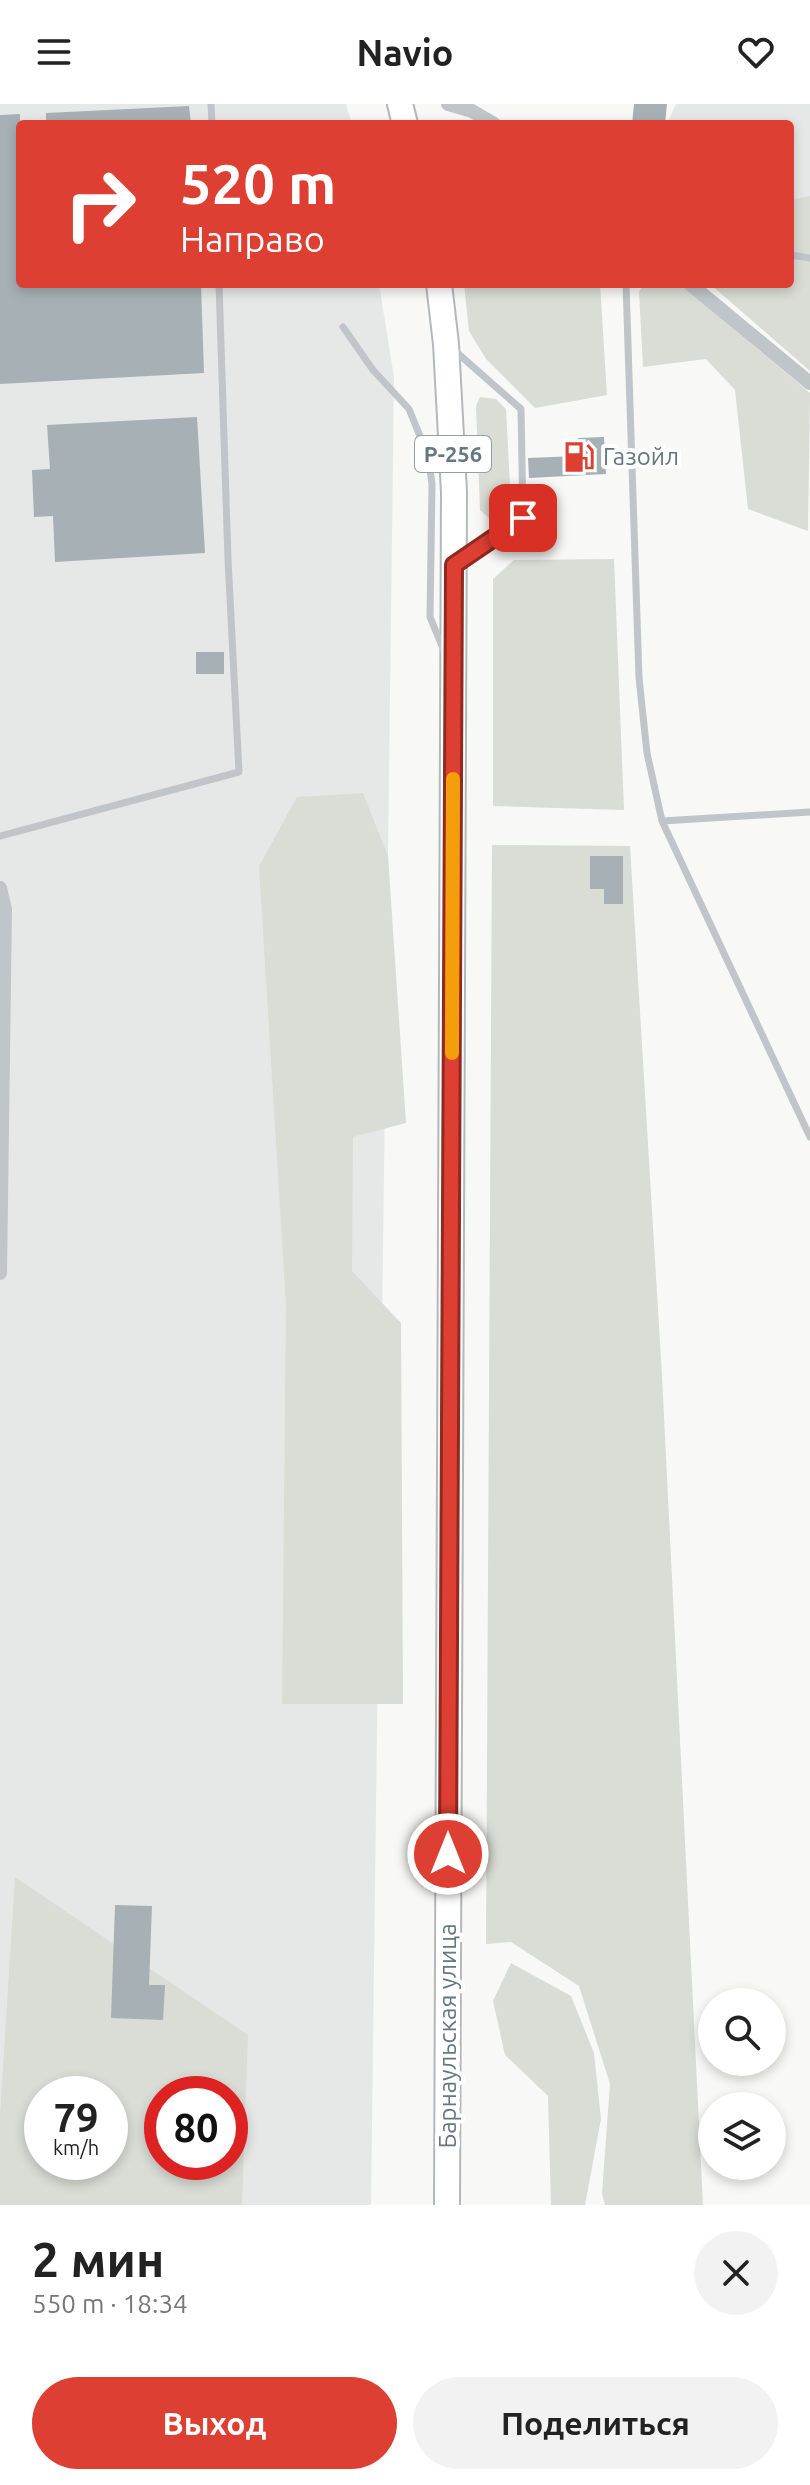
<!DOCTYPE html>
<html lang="ru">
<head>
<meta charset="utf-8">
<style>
  :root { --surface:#fff; --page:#f2f2f2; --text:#222; --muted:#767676; --accent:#dd3f32 }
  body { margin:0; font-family:Ubuntu,sans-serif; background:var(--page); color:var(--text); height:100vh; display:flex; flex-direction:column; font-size:30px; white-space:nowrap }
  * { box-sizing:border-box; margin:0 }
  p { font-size:26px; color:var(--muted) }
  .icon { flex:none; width:44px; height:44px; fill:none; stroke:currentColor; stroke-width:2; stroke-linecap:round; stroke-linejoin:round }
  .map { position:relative; height:2101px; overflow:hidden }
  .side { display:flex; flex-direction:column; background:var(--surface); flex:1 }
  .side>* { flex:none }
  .banner { position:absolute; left:16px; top:16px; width:778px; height:168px; border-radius:8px; box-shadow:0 4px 12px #0003; background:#dd3f32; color:#fff; overflow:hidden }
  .controls { position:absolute; left:698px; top:1884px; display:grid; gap:16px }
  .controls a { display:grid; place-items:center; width:88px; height:88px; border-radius:50%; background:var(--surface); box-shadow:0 4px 12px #0003; font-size:40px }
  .speed { position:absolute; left:24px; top:1972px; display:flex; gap:16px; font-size:40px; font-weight:700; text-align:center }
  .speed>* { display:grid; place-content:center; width:104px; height:104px; border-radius:50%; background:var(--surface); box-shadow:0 4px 12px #0003; line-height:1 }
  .speed small { font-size:20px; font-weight:400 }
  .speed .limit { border:12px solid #d22; background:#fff; color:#111 }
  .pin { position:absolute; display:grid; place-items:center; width:68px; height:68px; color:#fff; margin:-34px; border-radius:16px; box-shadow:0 4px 12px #0006 }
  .me { position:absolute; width:88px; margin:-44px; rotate:0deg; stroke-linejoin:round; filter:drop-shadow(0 0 6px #0008) }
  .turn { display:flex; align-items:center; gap:28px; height:168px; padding:0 32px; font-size:36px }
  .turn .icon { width:104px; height:104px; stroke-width:2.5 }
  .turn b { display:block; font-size:56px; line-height:68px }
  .round { display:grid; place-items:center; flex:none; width:84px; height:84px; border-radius:42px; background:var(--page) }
  .head { display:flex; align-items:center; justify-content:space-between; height:136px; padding:0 32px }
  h1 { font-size:48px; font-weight:700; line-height:60px }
  .button { display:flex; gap:16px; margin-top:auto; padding:16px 32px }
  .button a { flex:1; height:92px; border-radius:48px; background:var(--accent); color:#fff; font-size:32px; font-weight:700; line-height:92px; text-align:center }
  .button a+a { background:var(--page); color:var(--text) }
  header { display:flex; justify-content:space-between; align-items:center; height:104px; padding:0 32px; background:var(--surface); font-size:36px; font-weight:700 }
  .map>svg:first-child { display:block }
</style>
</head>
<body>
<header><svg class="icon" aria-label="menu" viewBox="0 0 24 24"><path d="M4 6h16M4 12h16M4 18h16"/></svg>Navio<svg class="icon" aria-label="heart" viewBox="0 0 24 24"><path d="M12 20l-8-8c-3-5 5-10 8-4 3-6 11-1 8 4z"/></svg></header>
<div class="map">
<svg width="810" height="2101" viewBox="0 0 810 2101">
  <rect width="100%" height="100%" fill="#f8f8f6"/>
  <!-- built -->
  <path fill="#e6e8e7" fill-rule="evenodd" d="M0,0H346L352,20H20V180H379L394,273L371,2101H0ZM42,1990H110V2058H42ZM162,1990H230V2058H162Z
    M676,0H810V259L790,180V20H667Z"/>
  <!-- green -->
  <path fill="#d9ddd5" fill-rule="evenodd" d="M810,92V267L710,180H790V96Z
    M464,180H600L607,291L535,304L486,255L469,227Z
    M644,180H680L810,289L808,427L748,405L735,286L706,255L643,263L639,188Z
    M480,293L496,295L506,305L511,401L508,413L489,414L480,406L476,302Z
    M614,455L624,706L493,702V475L514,456Z
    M363,689L388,752L406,1019L353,1033L352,1167L401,1219L403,1600H282L286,1202L259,762L297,693Z
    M492,741L630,742L662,1272L703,2101H605L602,2089L610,1980L579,1882L511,1838L486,1840Z
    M15,1773L248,1931L242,2101H0V2010ZM42,1990H110V2058H42ZM162,1990H230V2058H162Z
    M511,1859L571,1892L594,1949L601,2015L585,2101H551L548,1992L505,1951L493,1897Z"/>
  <!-- building -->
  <path fill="#a7b1b5" d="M634,0H667L665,20H632Z
    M189,2L191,20H46V9Z
    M20,10V180H201L204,269L0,280V11Z
    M197,313L205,449L55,458L53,412L34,413L32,366L50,365L47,321Z
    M604,333L606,370L529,374L528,354L578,352V334Z
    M196,548H224V570H196Z
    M590,752H623V800H604V785H590Z
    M115,1801L152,1802L149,1881H165L163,1916L111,1914Z"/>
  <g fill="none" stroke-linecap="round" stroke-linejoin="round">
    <defs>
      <path id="trunk" d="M400,0L405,20
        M439,180L446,240L454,388L447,2101"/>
    </defs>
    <!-- trunk casing -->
    <use href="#trunk" stroke="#b3b8bb" stroke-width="28"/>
    <!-- service -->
    <path stroke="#bfc5c8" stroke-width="7" d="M211,0L212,20
      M790,151L810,154
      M626,180L639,574L647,649L662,717L810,1033
      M343,223L373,266L409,305L428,352L432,380L430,513L444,547
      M454,246L521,305L523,414L459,457
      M662,717L810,708
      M0,732L239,668L228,455L219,180"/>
    <!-- minor -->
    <path stroke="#bfc5c8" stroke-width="14" d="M448,0L472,7L494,20
      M690,180L810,279
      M0,784L5,805L0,1169"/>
    <!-- trunk -->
    <use href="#trunk" stroke="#fff" stroke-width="24"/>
  </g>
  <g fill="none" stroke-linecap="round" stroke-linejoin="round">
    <defs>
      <path id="route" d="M448,1750L454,461L523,414"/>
    </defs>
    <!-- route casing -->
    <use href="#route" stroke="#902920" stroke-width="20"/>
    <!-- route -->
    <use href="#route" stroke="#dd3f32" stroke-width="14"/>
    <!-- slow -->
    <path stroke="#f59e0b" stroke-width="14" d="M452,949L453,675"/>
  </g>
  <!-- icons -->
  <defs>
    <symbol id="fuel-bare" viewBox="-9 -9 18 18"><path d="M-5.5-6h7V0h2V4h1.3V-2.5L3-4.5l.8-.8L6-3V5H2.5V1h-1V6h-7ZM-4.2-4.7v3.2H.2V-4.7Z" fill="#dd3f32" stroke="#fff" stroke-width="2.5" paint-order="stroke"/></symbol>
  </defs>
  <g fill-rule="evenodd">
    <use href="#fuel-bare" x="557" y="331" width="44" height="44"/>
  </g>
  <g text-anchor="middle" stroke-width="8" stroke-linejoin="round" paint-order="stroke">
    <!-- shield labels -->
    <rect fill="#fff" stroke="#93a0a6" stroke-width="2" x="415" y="332" width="76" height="36" rx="6"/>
    <g font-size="22" font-weight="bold" fill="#657880">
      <text x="453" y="358">Р-256</text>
    </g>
    <!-- poi labels -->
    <g font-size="24" fill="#657880" stroke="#fff" text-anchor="start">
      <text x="603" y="361">Газойл</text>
    </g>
    <!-- street labels -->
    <g font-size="24" fill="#657880" stroke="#fff">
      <text transform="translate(448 1932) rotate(-90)" y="8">Барнаульская улица</text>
    </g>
  </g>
</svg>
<div class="controls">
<a><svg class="icon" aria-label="search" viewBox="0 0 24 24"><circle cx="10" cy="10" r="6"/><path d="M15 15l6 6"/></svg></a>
<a><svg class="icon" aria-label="layers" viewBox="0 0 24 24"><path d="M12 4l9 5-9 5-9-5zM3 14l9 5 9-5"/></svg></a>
</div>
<div class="speed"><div>79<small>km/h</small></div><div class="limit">80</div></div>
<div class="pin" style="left:523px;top:414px;background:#d93025"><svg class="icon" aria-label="arrive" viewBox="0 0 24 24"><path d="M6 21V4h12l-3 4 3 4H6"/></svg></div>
<svg class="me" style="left:448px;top:1750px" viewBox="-20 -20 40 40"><circle r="17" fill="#dd3f32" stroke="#fff" stroke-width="3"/><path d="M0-11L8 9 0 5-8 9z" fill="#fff"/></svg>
<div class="banner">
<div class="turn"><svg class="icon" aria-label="right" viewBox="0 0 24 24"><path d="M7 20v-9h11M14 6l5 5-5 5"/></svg><div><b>520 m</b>Направо</div></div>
</div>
</div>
<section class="side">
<div class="head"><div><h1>2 мин</h1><p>550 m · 18:34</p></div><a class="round"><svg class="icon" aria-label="close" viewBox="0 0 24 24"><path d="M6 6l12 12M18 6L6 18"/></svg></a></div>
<div class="button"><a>Выход</a><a>Поделиться</a></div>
</section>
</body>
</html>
